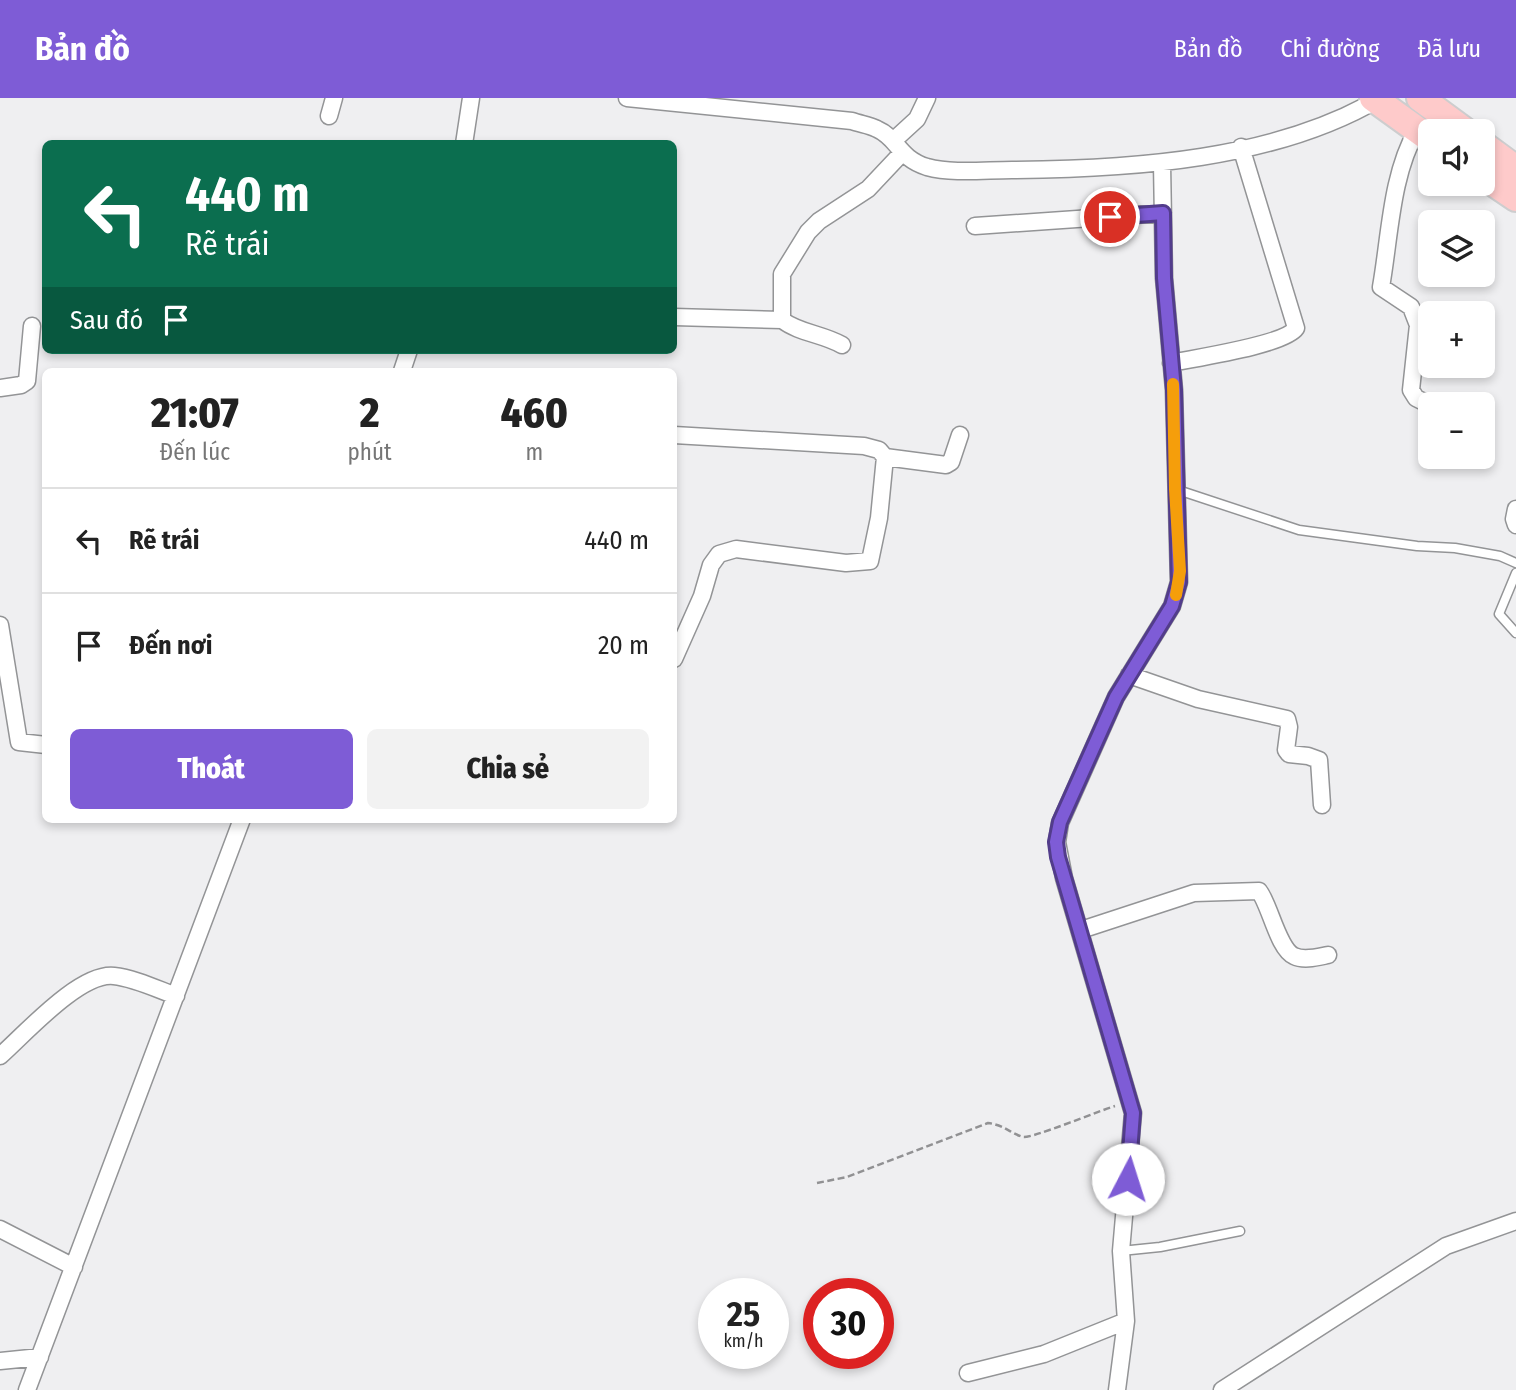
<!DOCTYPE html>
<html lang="vi">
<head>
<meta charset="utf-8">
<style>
  :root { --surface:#fff; --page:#f2f2f2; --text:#222; --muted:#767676; --line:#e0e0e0; --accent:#7e5cd6 }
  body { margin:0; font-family:"Fira Sans Condensed",sans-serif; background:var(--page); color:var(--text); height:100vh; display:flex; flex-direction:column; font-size:26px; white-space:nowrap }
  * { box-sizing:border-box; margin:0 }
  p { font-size:23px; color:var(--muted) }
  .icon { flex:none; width:38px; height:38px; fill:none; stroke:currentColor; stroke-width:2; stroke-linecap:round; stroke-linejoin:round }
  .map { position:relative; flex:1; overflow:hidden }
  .panel { position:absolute; left:42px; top:270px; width:635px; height:455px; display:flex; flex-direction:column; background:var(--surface); border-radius:10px; box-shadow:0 4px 10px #0003 }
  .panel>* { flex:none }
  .banner { position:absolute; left:42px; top:42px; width:635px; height:214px; border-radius:10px; box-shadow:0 4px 10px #0003; background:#0b6e4f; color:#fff; overflow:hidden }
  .fabs { position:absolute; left:1418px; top:21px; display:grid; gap:14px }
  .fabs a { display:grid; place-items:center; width:77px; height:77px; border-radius:10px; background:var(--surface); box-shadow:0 4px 10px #0003; font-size:35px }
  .speed { position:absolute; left:698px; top:1180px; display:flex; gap:14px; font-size:35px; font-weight:700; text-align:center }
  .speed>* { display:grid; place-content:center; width:91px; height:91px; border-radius:50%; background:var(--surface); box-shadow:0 4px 10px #0003; line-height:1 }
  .speed small { font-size:18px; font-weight:400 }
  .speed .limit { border:10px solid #d22; background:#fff; color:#111 }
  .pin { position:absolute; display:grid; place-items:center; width:60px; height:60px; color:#fff; margin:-30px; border:4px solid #fff; border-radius:50%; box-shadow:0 2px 7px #0007 }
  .me { position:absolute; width:77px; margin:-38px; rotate:5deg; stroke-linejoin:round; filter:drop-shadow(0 0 5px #0008) }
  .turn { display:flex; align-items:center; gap:24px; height:147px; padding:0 28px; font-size:32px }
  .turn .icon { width:91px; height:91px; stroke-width:2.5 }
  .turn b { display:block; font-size:49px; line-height:60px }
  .then { display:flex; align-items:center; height:66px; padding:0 28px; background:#0003; gap:14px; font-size:26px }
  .eta { display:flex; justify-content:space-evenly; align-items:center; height:119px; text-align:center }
  .eta b { font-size:42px; font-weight:800; line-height:49px }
  .button { display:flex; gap:14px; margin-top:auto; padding:14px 28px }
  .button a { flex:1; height:80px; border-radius:10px; background:var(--accent); color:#fff; font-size:28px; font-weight:800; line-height:80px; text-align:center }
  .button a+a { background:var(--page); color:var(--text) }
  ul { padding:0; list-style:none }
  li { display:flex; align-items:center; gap:21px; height:105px; padding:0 28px; border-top:2px solid var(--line) }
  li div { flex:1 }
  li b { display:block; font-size:26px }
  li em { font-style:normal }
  header { display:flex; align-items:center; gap:42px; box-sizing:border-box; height:98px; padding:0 35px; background:var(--accent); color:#fff }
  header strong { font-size:33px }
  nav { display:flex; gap:38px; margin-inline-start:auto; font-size:24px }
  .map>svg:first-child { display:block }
</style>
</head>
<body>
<header>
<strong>Bản đồ</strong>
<nav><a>Bản đồ</a><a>Chỉ đường</a><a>Đã lưu</a></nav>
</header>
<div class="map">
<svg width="1516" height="1292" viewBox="0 0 1516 1292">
  <rect width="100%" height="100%" fill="#efeff1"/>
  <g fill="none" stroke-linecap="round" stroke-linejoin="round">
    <defs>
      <path id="service" d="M1175,391L1299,432L1417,448L1455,450L1500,458L1516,465
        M1516,475L1499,516L1516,535
        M1121,1153L1160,1149L1240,1133"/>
      <path id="minor" d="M627,0L852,23C860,26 870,27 877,31C898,40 898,60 927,69C953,76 985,72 1012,72C1132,71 1275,62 1380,0
        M329,18L334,0
        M1417,32C1391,77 1390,138 1381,189L1411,209L1418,227L1411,292L1416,300L1430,307
        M893,43L917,21L927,0
        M464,46L471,0
        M975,128L1163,115
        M674,219L782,222
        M842,247C823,236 799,235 782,222V176L808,134L819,123L868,91L901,56
        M1171,265C1194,260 1285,247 1296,230L1241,49
        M402,273L409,252
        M0,290L21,287L27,283L32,228
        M674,337L864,348L879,352L885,359L879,420L870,463L846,465L736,451L719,456L711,467L702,498L674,561
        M885,359L946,367L951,364L960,337
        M1516,411L1514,421L1516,427
        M0,527L19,644L46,647
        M1129,577L1198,601L1287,621L1289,629L1286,652L1289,656L1308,658L1319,662L1322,707
        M1081,832L1194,795L1259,793C1270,807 1278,851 1294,858C1304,863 1318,859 1328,857
        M0,958C25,936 80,874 114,878C134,880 157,891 176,898
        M0,1131L74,1169
        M0,1263L40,1259
        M968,1275L1044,1256L1126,1223
        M27,1292L242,721
        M1117,1292L1126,1223L1121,1153L1133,1015L1064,780L1057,744L1060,725L1116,599L1172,508L1179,484L1174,292L1164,180L1162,65
        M1222,1292L1446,1148L1516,1123"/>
      <path id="trunk" d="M1373,0L1430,41
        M1420,0L1465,33
        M1482,46L1516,71
        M1482,77L1516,100"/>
    </defs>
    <!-- service casing -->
    <use href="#service" stroke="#939496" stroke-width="11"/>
    <!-- minor casing -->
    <use href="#minor" stroke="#939496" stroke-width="19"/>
    <!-- trunk casing -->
    <use href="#trunk" stroke="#cdcdce" stroke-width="30"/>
    <!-- path -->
    <path stroke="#919193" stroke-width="2.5" stroke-dasharray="7 3.5" stroke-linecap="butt" d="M817,1085L847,1079L988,1025C1004,1027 1010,1035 1023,1039C1031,1041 1101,1012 1115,1008"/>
    <!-- service -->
    <use href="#service" stroke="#fff" stroke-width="8"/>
    <!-- minor -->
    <use href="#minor" stroke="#fff" stroke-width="16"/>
    <!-- trunk -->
    <use href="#trunk" stroke="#fecaca" stroke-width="26"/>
  </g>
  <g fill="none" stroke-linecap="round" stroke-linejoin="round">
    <defs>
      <path id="route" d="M1110,119L1163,115L1164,180L1174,292L1179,484L1172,508L1116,599L1060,724L1056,744L1058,759L1133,1015L1128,1081"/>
    </defs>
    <!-- route casing -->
    <use href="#route" stroke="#523c8b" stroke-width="18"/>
    <!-- route -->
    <use href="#route" stroke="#7e5cd6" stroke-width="12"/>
    <!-- slow -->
    <path stroke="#f59e0b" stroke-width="12" d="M1173,286L1175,391L1180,473L1176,497"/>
  </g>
</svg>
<div class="fabs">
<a><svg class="icon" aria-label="sound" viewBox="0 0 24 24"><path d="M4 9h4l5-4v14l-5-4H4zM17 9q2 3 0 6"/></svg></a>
<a><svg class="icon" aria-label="layers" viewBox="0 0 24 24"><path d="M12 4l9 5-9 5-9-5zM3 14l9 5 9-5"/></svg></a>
<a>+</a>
<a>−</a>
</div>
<div class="speed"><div>25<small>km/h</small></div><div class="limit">30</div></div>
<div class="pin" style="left:1110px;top:119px;background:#d93025"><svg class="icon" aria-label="arrive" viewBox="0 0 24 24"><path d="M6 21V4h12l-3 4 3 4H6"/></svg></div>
<svg class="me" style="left:1128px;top:1081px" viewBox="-20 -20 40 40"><circle r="19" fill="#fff"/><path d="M0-13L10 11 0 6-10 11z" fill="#7e5cd6"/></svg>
<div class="banner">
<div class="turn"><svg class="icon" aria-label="left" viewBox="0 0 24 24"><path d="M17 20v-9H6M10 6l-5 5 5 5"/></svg><div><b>440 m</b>Rẽ trái</div></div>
<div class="then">Sau đó<svg class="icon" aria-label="arrive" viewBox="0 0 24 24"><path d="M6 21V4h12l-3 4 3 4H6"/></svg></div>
</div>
<section class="panel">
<div class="eta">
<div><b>21:07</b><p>Đến lúc</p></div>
<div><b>2</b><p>phút</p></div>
<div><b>460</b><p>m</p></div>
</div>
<ul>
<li><svg class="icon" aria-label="left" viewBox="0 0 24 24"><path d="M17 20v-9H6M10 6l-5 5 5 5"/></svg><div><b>Rẽ trái</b></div><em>440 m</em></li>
<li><svg class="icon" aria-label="arrive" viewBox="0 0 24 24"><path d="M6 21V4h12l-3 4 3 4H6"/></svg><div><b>Đến nơi</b></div><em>20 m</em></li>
</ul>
<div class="button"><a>Thoát</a><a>Chia sẻ</a></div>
</section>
</div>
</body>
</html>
